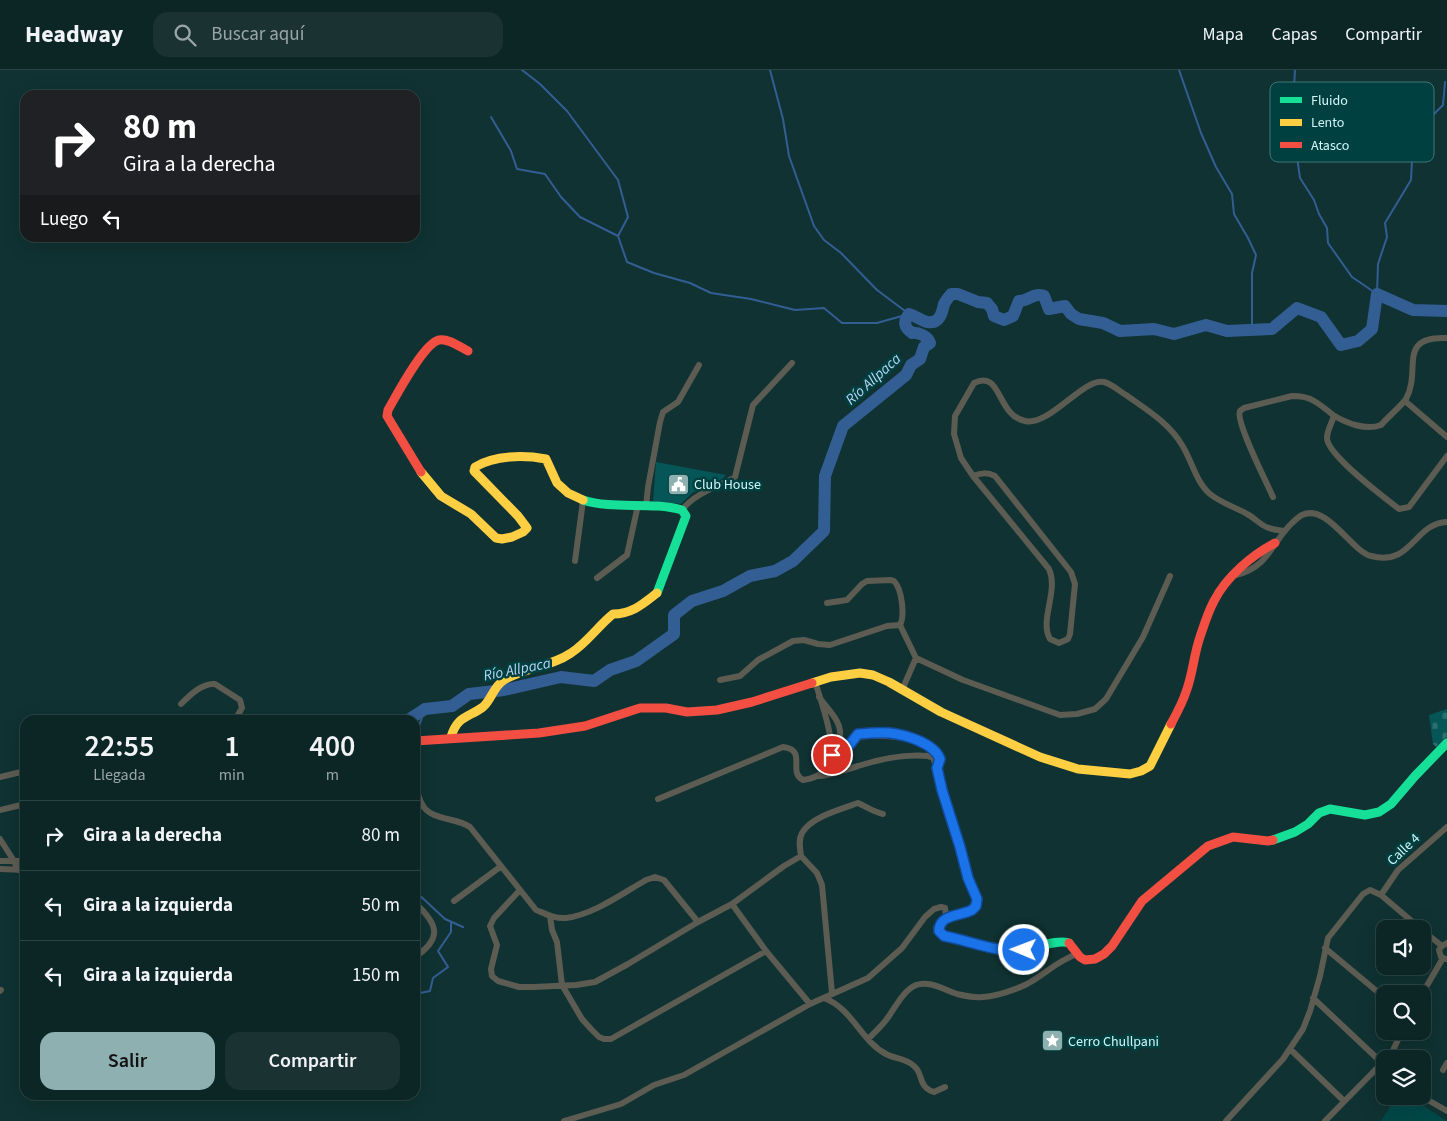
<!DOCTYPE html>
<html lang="es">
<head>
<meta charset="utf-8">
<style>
  :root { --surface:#0c2626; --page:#1a3232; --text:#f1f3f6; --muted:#9aa5a7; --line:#2c4343; --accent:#8eb0b0 }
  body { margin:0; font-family:"Source Sans 3",sans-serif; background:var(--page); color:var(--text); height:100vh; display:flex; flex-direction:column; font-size:19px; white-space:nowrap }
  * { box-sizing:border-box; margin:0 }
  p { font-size:16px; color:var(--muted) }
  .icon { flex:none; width:28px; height:28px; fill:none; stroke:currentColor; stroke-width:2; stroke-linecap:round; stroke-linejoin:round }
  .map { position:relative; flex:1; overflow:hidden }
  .sheet { position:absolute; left:20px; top:645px; width:400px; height:385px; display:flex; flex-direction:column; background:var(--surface); border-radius:15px; box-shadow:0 5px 20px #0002,0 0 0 1px var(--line) }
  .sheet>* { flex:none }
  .hud { position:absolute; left:20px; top:20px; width:400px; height:152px; border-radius:15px; box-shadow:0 5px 20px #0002,0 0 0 1px var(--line); background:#202124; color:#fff; overflow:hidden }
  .buttons { position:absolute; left:1376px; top:850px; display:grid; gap:10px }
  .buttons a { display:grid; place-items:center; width:55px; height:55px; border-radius:10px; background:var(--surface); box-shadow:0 5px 20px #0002,0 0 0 1px var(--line); font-size:25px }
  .pin { position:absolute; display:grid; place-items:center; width:42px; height:42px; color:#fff; margin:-21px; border:2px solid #fff; border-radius:50%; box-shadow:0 1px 5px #0007 }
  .me { position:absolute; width:55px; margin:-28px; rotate:271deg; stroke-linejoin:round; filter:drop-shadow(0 0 4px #0008) }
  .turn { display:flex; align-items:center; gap:18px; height:105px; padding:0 20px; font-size:22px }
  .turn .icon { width:65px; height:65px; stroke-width:2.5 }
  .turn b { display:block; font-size:35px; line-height:42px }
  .then { display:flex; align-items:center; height:48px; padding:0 20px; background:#0003; gap:10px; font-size:19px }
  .eta { display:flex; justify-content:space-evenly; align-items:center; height:85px; text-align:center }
  .eta b { font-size:30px; font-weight:600; line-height:35px }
  .cta { display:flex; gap:10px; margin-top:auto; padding:10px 20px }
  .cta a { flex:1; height:58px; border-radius:15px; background:var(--accent); color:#111; font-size:20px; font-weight:600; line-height:58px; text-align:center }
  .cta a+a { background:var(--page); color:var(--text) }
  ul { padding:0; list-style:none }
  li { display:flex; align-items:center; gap:15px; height:70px; padding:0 20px; border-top:1px solid var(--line) }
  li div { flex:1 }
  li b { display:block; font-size:19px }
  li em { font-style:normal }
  header { display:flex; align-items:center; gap:30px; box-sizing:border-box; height:70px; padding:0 25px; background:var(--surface); border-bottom:1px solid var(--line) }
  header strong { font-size:24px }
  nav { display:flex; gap:28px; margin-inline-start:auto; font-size:18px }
  .search { width:350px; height:45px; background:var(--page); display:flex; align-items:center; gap:12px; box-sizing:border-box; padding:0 18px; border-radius:15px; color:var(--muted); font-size:19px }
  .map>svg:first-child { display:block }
</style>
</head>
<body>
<header>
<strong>Headway</strong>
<div class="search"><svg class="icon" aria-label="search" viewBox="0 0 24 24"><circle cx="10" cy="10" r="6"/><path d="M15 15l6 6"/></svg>Buscar aquí</div>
<nav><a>Mapa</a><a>Capas</a><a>Compartir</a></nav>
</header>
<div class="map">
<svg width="1447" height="1051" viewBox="0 0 1447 1051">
  <defs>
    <pattern id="cemetery-stones" width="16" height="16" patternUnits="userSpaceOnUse" patternTransform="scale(1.25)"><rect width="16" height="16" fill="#065657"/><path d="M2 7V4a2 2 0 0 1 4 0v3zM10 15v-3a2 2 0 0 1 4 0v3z" fill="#296f70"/></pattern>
  </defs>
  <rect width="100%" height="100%" fill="#103232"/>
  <!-- built -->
  <path fill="#024848" d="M1397,1026H1408L1447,1051H1381Z"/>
  <!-- grass -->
  <path fill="#065657" d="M656,392L726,405L722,409L692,423L681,434L653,431Z"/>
  <!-- cemetery -->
  <path fill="url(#cemetery-stones)" d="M1447,639V667L1436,677L1433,674L1429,645Z"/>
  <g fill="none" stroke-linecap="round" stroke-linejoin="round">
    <!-- stream -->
    <path stroke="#335e93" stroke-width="2" d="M522,0L540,14L567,41L618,110L628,147L618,166L627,192L654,203L690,213L711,223L751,229L795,240L824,238L842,253H877L909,244
      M770,0L783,49L789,86L814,156L824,170L841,183L877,220L909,244
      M1179,0L1201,63L1216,97L1232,124L1234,144L1248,168L1256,185L1252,203V260
      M1295,0L1292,52L1300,108L1314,130L1319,144L1327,158L1328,173L1352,207L1377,224
      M491,47L511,81L517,99L545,104L561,127L580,147L618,166
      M1377,224L1378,194L1387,167L1385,153L1411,110L1412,91L1423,70L1426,52L1443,35L1445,12
      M419,656L425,639
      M415,821L445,849L463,857
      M415,924L430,921L433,908L448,897L438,881L451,862V852"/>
    <!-- river -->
    <path stroke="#335e93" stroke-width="12" d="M408,650L425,639L452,636L469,624L504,620L561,607L594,611L610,600L636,591L674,564V545L692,531L723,521L750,506L775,501L793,491L824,461L825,406L843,356L906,305L911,295L920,289L924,277L930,273C928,266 918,262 912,263C904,257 903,252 909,244C916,246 920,250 927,252C940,254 942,243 944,234C946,230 949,227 951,224H958L978,232L987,233L992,239L994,246L1004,250L1013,246L1019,231C1029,231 1033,222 1044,226L1049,239L1065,236L1071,244L1079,249L1103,253L1120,261L1154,259L1174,264L1206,255L1227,261L1272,259L1297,238L1321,247L1341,275L1358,271L1372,259L1377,224L1413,240L1447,241"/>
    <!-- street -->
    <path stroke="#5c5c53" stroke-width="6" d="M1405,331L1447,367
      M1334,346C1332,352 1327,361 1327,368C1327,385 1384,427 1399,439L1409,437L1447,386
      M973,406C981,403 987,402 995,406L1071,502L1075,514L1070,564L1068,569L1059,573L1050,569C1039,550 1059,521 1049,499L973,406L961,388L954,364L955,346L974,313C1002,299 996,345 1025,351C1049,357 1084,307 1104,312C1112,314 1119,321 1126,325C1147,340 1169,353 1182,375C1192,391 1196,412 1210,424C1221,433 1235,437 1247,444C1255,448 1261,456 1269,458C1274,460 1279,460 1284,461
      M1273,427C1267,413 1235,351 1240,341L1244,338L1292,326C1299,326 1308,327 1314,331C1321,335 1327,340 1333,345C1346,353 1366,361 1381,355C1387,348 1402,335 1406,329C1422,300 1396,266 1447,268
      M646,437L648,417L660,352L663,342L678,332L699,295
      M682,440C695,423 717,417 735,407L753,335L792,293
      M575,491L583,431
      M1236,505C1267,498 1271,475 1290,455C1294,451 1298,447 1302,445C1327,433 1351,481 1371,486C1412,497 1414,453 1447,452
      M597,508L627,485L638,435
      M900,555L916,588
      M720,610L740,606L758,590L793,571L804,570L818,574L830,575L887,556L900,555C905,546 902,519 894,511L891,510L867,511L862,514L847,530L827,533
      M815,611C822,635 831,658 832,684
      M902,620L916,588L963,610L1060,645L1077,644L1095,639L1106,629L1143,567L1170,506
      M181,634C190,625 202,613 215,614L240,630L242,638L235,650
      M819,706C833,705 844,700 858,696C880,689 904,684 928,686L933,688L937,698
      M0,707L25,701
      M415,712C417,719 418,728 422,734C430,751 456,747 470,757L536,840C546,844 555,849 566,848C593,845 623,823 646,810L655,807L664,810L698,852L732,834
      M658,729L783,677C808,680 787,702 803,710C825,707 827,697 835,679C838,674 841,668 840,661C839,649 826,637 819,627
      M0,740L25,734
      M0,769L14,791L18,800
      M801,786C800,778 798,770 802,763C811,747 841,739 858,733C867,737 873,742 883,744
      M0,791H25
      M0,799L25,800
      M520,820L494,848L490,856L497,875L491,899L492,906L498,911L519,917H534L576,915L595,912L628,894L698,852
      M1381,825L1398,800L1447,757
      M454,831L500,797
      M415,833C438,854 443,868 415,887
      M550,846L552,860L557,872L562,915L582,949L591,959L599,967L604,969H611L766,881
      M1422,860L1442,876
      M1325,878L1385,928
      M1446,889L1441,887L1439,880L1442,876L1447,873
      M0,921L1,920
      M1422,924L1443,888
      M824,928C853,939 860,970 886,984C895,989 906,988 914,996C924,1004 917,1016 934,1022L945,1017
      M1313,928L1381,992
      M810,934L766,881L732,834L784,796L801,786L817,803L822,815L832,923
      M868,969C875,962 883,955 889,946C896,936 904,920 916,915C930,910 944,920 957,924C965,926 974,928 983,927C997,926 1015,920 1027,914C1045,904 1057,891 1077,884
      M1290,979L1344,1031
      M1389,989L1402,961
      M1443,1000L1447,993
      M1421,1026L1447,1041
      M564,1051L621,1034L654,1015L684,1005L810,934L868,908L902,878L925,847L934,839L941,837L945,838L946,845L944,850
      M1226,1051L1283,989L1303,959L1310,941L1320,906L1328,868L1363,824L1370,820L1381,825L1421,859
      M1325,1051L1384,991"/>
    <!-- fast -->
    <path stroke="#16e098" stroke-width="9" d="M583,430C614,440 650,431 682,440L686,446L657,523
      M1273,770L1295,762L1308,754L1319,743L1330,739L1365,745L1379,742L1391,734L1415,706L1447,673
      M977,828C975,845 959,843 946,849C943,851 940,855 938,858L941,864C964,870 989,881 1012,881C1026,881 1059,868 1069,873"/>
    <!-- slow -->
    <path stroke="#ffcf43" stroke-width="9" d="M421,402L441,426L471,444L496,468L502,469L512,467L523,462L527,458L518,446L474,401L475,397C495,385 524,385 546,389L557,413L568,423L583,430
      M812,613L831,607L860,603L873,605L889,612L941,642L1040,687L1078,699L1130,704L1141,701L1150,696L1171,654
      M451,667C457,646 468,648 483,637C492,629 493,617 504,610C525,597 551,597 571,583C587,573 598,556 613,544C632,544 643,534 657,523"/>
    <!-- jam -->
    <path stroke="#f24e42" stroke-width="9" d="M421,402L387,346L388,340C396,326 424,273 439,270C448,268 460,277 468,281
      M1171,654C1177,643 1183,632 1187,619C1193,602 1194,584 1200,567C1204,555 1208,542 1214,531C1226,507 1252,485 1275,473
      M415,671L539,663L585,656L640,638H666L687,642L717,640L752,632L812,613
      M830,693L843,683L859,665C887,663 923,663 940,689L937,698L938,705L960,777L967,808L977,828
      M1069,873L1080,887L1085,890L1095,889L1104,884L1112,876L1142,831L1208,776L1233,767L1268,771L1273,770"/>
  </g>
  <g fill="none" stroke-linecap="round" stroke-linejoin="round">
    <defs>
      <path id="route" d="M832,685L830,693L843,683L858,664C869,663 879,662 890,663C906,665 934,673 940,689L937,698L942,720L960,777L968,808L977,829L976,836L972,840C961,846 939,844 939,861L944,866C971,871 996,883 1024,880"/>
    </defs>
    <!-- route casing -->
    <use href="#route" stroke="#114b97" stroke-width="12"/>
    <!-- route -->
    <use href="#route" stroke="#1a73e8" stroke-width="9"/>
  </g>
  <!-- icons -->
  <defs>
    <symbol id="civic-square" viewBox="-11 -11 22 22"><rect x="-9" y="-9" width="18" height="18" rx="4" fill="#8eb0b0" stroke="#014041"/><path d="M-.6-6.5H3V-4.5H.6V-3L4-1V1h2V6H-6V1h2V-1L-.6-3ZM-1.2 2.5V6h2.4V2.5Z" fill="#fff"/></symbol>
    <symbol id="sight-square" viewBox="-11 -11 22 22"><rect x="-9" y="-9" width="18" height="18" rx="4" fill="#8eb0b0" stroke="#014041"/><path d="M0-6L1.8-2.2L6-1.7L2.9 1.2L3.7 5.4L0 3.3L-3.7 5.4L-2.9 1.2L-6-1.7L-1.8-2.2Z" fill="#fff"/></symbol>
  </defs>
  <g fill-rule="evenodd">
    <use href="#civic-square" x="666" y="402" width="25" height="25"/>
    <use href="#sight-square" x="1040" y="958" width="25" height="25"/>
  </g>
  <g text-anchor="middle" stroke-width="5" stroke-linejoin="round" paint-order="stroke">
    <!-- poi labels -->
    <g font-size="14" fill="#d2f4f4" stroke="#014041" text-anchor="start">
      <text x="694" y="419">Club House</text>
      <text x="1068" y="976">Cerro Chullpani</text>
    </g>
    <!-- street labels -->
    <g font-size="14" fill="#d2f4f4" stroke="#014041">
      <text transform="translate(1403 779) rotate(-44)" y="5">Calle 4</text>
    </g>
    <!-- water labels -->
    <g font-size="15" font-style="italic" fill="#bbd4f6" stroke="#014041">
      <text transform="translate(873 309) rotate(-42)" y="5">Río Allpaca</text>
      <text transform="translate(517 599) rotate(-11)" y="5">Río Allpaca</text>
    </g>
  </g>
  <!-- legend -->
  <rect x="1270" y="12" width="164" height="80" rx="8" fill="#014041" stroke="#407677" stroke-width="1"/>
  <rect x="1280" y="27" width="22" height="6" fill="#16e098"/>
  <rect x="1280" y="49" width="22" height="7" fill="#ffcf43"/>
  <rect x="1280" y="72" width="22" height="6" fill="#f24e42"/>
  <g font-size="14" fill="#d2f4f4">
    <text x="1311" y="35">Fluido</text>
    <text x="1311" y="57">Lento</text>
    <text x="1311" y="80">Atasco</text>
  </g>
</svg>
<div class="buttons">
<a><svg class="icon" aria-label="sound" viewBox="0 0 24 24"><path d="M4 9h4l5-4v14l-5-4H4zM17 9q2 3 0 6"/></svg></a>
<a><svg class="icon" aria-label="search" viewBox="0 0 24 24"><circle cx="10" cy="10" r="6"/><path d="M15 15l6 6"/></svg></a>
<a><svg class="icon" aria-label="layers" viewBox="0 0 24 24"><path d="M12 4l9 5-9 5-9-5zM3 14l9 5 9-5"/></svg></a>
</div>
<div class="pin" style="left:832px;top:685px;background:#d93025"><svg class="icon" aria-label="arrive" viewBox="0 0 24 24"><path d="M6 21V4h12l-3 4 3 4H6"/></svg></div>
<svg class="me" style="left:1024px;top:880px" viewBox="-20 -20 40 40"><circle r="17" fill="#1a73e8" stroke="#fff" stroke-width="3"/><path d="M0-11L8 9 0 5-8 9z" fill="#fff"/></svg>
<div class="hud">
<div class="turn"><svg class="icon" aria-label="right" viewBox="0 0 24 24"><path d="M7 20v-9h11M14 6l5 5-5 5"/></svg><div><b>80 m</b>Gira a la derecha</div></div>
<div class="then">Luego<svg class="icon" aria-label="left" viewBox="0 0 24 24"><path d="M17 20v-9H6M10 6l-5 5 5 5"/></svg></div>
</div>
<section class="sheet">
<div class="eta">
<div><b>22:55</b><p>Llegada</p></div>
<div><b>1</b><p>min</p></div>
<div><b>400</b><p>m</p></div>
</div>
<ul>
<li><svg class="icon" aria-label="right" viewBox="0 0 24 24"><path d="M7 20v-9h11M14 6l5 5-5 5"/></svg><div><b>Gira a la derecha</b></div><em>80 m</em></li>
<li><svg class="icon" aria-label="left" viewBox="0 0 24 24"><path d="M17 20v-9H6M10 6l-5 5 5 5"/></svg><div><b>Gira a la izquierda</b></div><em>50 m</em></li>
<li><svg class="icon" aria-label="left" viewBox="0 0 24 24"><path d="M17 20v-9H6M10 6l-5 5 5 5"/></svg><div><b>Gira a la izquierda</b></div><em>150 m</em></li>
</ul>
<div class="cta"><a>Salir</a><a>Compartir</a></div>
</section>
</div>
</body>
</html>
